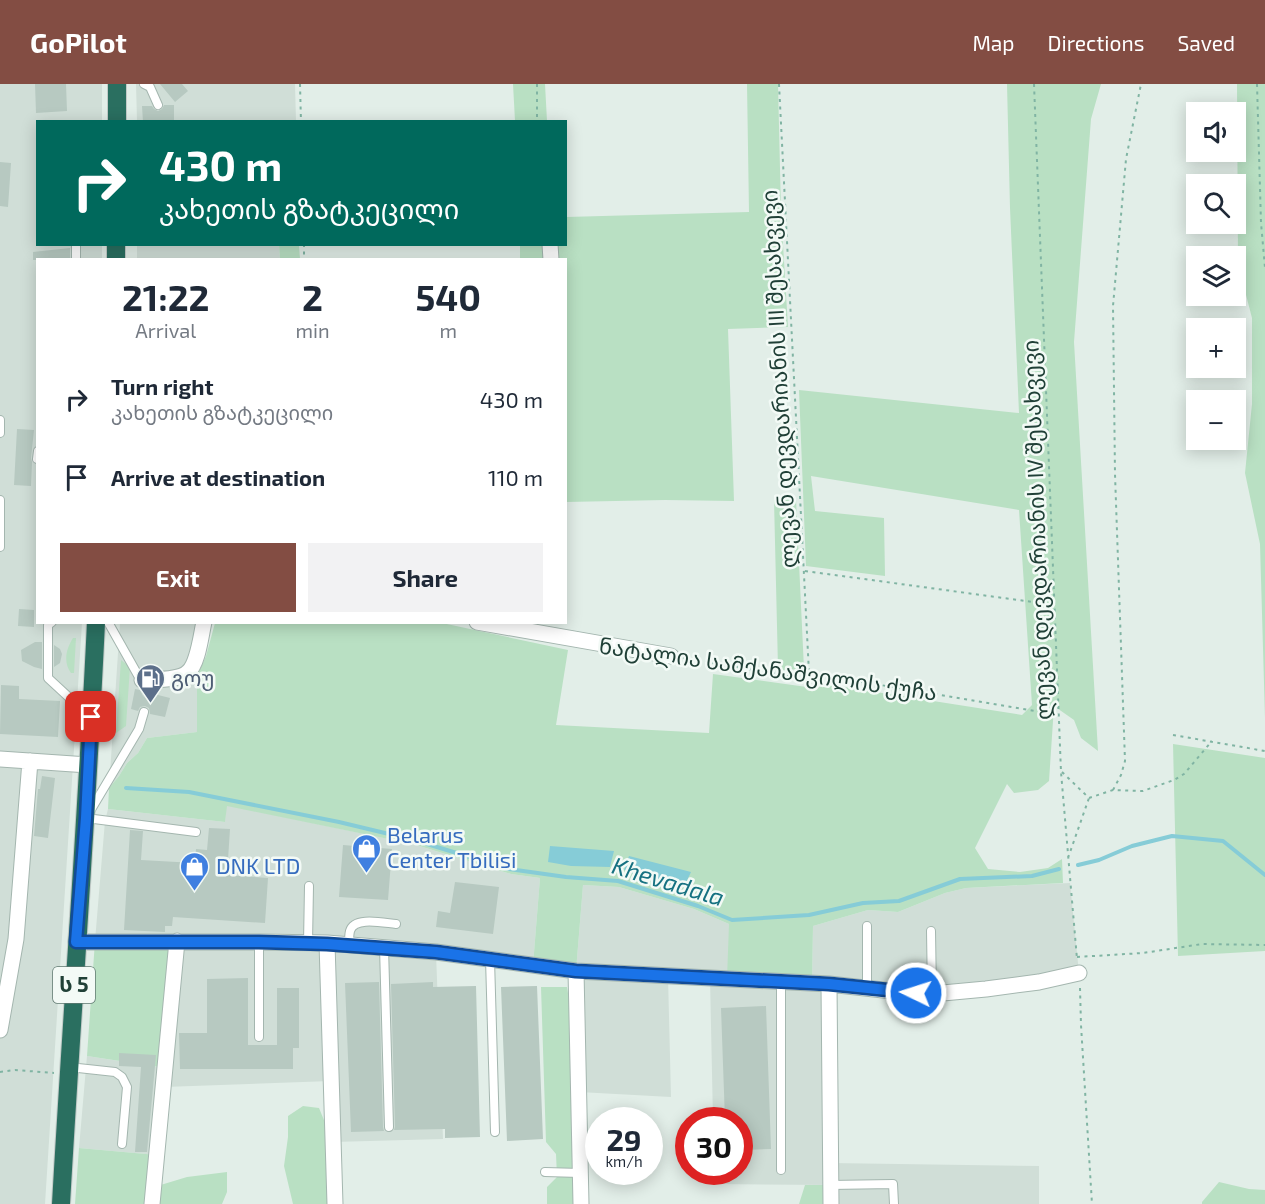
<!DOCTYPE html>
<html lang="en">
<head>
<meta charset="utf-8">
<style>
  :root { --surface:#fff; --page:#f2f2f3; --text:#1f2937; --muted:#747a83; --accent:#834d43 }
  body { margin:0; font-family:"Exo 2","Noto Sans Georgian",sans-serif; background:var(--page); color:var(--text); height:100vh; display:flex; flex-direction:column; font-size:22px; white-space:nowrap }
  * { box-sizing:border-box; margin:0 }
  p { font-size:20px; color:var(--muted) }
  .icon { flex:none; width:33px; height:33px; fill:none; stroke:currentColor; stroke-width:2; stroke-linecap:round; stroke-linejoin:round }
  .map { position:relative; flex:1; overflow:hidden }
  .side { position:absolute; left:36px; top:174px; width:531px; height:366px; display:flex; flex-direction:column; background:var(--surface); border-radius:0px; box-shadow:0 3px 15px #0003 }
  .side>* { flex:none }
  .hud { position:absolute; left:36px; top:36px; width:531px; height:126px; border-radius:0px; box-shadow:0 3px 15px #0003; background:#00695c; color:#fff; overflow:hidden }
  .buttons { position:absolute; left:1186px; top:18px; display:grid; gap:12px }
  .buttons a { display:grid; place-items:center; width:60px; height:60px; border-radius:0px; background:var(--surface); box-shadow:0 3px 15px #0003; font-size:30px }
  .speed { position:absolute; left:585px; top:1023px; display:flex; gap:12px; font-size:30px; font-weight:700; text-align:center }
  .speed>* { display:grid; place-content:center; width:78px; height:78px; border-radius:50%; background:var(--surface); box-shadow:0 3px 15px #0003; line-height:1 }
  .speed small { font-size:15px; font-weight:400 }
  .speed .limit { border:9px solid #d22; background:#fff; color:#111 }
  .pin { position:absolute; display:grid; place-items:center; width:51px; height:51px; color:#fff; margin:-26px; border-radius:12px; box-shadow:0 3px 9px #0006 }
  .me { position:absolute; width:66px; margin:-33px; rotate:274deg; stroke-linejoin:round; filter:drop-shadow(0 0 4px #0008) }
  .turn { display:flex; align-items:center; gap:21px; height:126px; padding:0 24px; font-size:27px }
  .turn .icon { width:78px; height:78px; stroke-width:2.5 }
  .turn b { display:block; font-size:42px; line-height:51px }
  .eta { display:flex; justify-content:space-evenly; align-items:center; height:102px; text-align:center }
  .eta b { font-size:36px; font-weight:700; line-height:42px }
  .button { display:flex; gap:12px; margin-top:auto; padding:12px 24px }
  .button a { flex:1; height:69px; border-radius:0px; background:var(--accent); color:#fff; font-size:24px; font-weight:700; line-height:69px; text-align:center }
  .button a+a { background:var(--page); color:var(--text) }
  ul { padding:0; list-style:none }
  li { display:flex; align-items:center; gap:18px; height:78px; padding:0 24px }
  li div { flex:1 }
  li b { display:block; font-size:22px }
  li em { font-style:normal }
  header { display:flex; align-items:center; gap:36px; box-sizing:border-box; height:84px; padding:0 30px; background:var(--accent); color:#fff }
  header strong { font-size:28px }
  nav { display:flex; gap:33px; margin-inline-start:auto; font-size:21px }
  .map>svg:first-child { display:block }
</style>
</head>
<body>
<header>
<strong>GoPilot</strong>
<nav><a>Map</a><a>Directions</a><a>Saved</a></nav>
</header>
<div class="map">
<svg width="1265" height="1120" viewBox="0 0 1265 1120">
  <rect width="100%" height="100%" fill="#e2eee8"/>
  <!-- built -->
  <path fill="#d0ded7" d="M0,0H102V37L38,38V160L102,161V175L38,176V538L82,539L45,1120H0Z
    M136,0H295L296,37H137Z
    M137,161H279L280,175H137Z
    M120,539H197L190,572L185,582L197,592V648L147,654L138,669L127,679L119,692L109,704Z
    M226,721L413,760L511,790L540,794L533,881L436,869L443,1055L333,1058L331,997L164,1003L157,1071L79,1064L87,972L165,984L95,857L105,737L108,725L225,738Z
    M1070,799L1079,889L986,905L830,900V1079L1039,1082V1120H831L830,1101L714,1100V1088H740V1036H713L710,894L668,892L671,1013L579,1008L576,887L583,801L619,803L694,825L729,840L812,899L813,842L868,826L898,828L945,809L966,804Z"/>
  <!-- green -->
  <path fill="#b9e0c3" d="M513,0H545L547,37H515Z
    M747,0H778L781,127L788,243L728,245L734,417L665,416L566,418V176L557,175L556,161L566,160V133L749,128Z
    M1007,0H1101L1091,35L1074,258L1098,667L1081,654L1074,636L1054,622L1049,697L1038,706L1014,709L1007,700L975,764L988,785L1020,788L1048,784L1062,775L1063,799L966,804L945,809L898,828L868,826L813,842L812,899L727,895L729,840L694,825L619,803L583,801L576,887L533,881L540,794L511,790L413,760L227,722L225,738L108,725L109,704L119,692L127,679L138,669L147,654L197,648V592L206,572L215,539H442L568,566L556,641L709,649L713,590L814,604L818,599L1022,631L1032,621L1019,426L811,392L815,427L884,434L885,492L806,482L799,306L1019,329L1010,124Z
    M1237,0H1265V634L1260,460L1245,389L1252,320V234L1238,180Z
    M279,161H299L300,175H280Z
    M520,161H546L547,175H520Z
    M796,415L804,585L783,586L778,584L774,416Z
    M73,554H76L74,589H71C63,578 66,565 73,554Z
    M121,576L130,583L126,642L116,649Z
    M1173,660L1265,674V867L1178,872Z
    M95,857H177L166,984L87,972Z
    M541,903H567L578,971L581,1120H547V1103L557,1093L556,1070L546,1058Z
    M303,1022L319,1024L333,1058L335,1120H293L284,1082L288,1053V1032Z
    M79,1064L157,1071L154,1103L187,1093L227,1088V1108L222,1120H75Z
    M1219,1098L1249,1105L1265,1106V1120H1202V1118Z
    M805,1101H830L831,1120H799Z"/>
  <!-- water -->
  <path fill="#86ccd7" d="M550,762L614,767L610,783L571,782L548,778Z
    M629,772L691,788L684,803L646,795L624,786Z"/>
  <g fill="none" stroke-linecap="round" stroke-linejoin="round">
    <!-- stream -->
    <path stroke="#86ccd7" stroke-width="4" d="M126,704L189,708L339,738L414,756L509,785L566,793L618,797L698,822L732,836L809,831L863,819L899,817L960,795L1032,792L1059,785
      M1078,781L1099,776L1132,762L1172,752L1223,757L1265,791"/>
  </g>
  <!-- building -->
  <path fill="#b7c9c1" d="M35,0H66L67,27L36,29Z
    M160,0H182L188,7L175,18Z
    M164,21H174V38H143L142,22H152L154,25L158,27L162,25Z
    M0,78L11,79L8,123L0,122Z
    M70,164V176H33V168Z
    M17,345L34,346L31,374L32,378L31,402L14,401Z
    M19,525L34,526V543L18,542Z
    M35,558H42V585L34,583L22,577L21,566Z
    M54,561L60,565L62,570L60,579L54,583Z
    M1,601L19,602V615L60,617L58,653L0,650Z
    M135,605L140,606L143,612L147,615L151,614L154,610L170,614L165,633L150,630L149,624L145,622L140,623L138,627L131,625Z
    M42,692L55,694L48,754L34,752L38,705H40Z
    M209,744L230,745L227,791L268,794L265,839L173,833L172,842H165V848L124,846L130,746L143,747L141,776L195,779L196,765L207,766Z
    M343,761L392,765L388,816L339,813Z
    M455,798L499,803L493,850L436,843L438,827L450,829Z
    M248,894V961H277V904H299V964H293V985H180L179,949H207V895Z
    M379,898L383,1043L384,1047L351,1048L345,899Z
    M433,898V903L476,902L480,1053L445,1054V1045L394,1046L395,1043L391,900Z
    M537,902L543,1055L507,1057L501,903Z
    M766,922L771,1065L740,1066V1036H725L721,924Z
    M119,969L156,971L147,1068H135L141,983L119,982Z"/>
  <g fill="none" stroke-linecap="round" stroke-linejoin="round">
    <defs>
      <path id="lane" d="M144,0L150,3L158,21
        M76,176V160
        M0,336V349
        M37,375L38,367
        M0,416V463
        M52,538L48,541V594L88,631
        M108,538L148,609
        M144,628L139,645L86,734L196,748
        M931,847L932,910
        M259,858V953
        M308,859L309,802
        M349,861C349,857 349,851 350,847C354,832 384,839 396,840
        M384,863L389,1043
        M490,875L495,1048
        M781,898V1086
        M867,904V842
        M69,983L115,988L122,993L127,1003L122,1060
        M545,1088L580,1089
        M830,1101L893,1100L894,1120"/>
      <path id="street" d="M550,160L551,176
        M477,538L671,572
        M142,596C155,595 179,597 188,588C198,580 201,551 204,538
        M0,675L88,681
        M76,858H259L327,859L436,868L576,887L829,900L901,908L932,910L986,905L1039,898L1079,889
        M327,859L335,1120
        M576,887L581,1120
        M829,900L831,1120
        M0,946L16,855L30,677
        M152,1120L177,857"/>
      <path id="highway" d="M117,0V38
        M116,176V160
        M61,1120C72,926 87,732 96,538"/>
    </defs>
    <!-- lane casing -->
    <use href="#lane" stroke="#a4b6af" stroke-width="10"/>
    <!-- street casing -->
    <use href="#street" stroke="#a4b6af" stroke-width="17"/>
    <!-- highway casing -->
    <use href="#highway" stroke="#c1cac7" stroke-width="20"/>
    <!-- path -->
    <path stroke="#80b4a3" stroke-width="2" stroke-dasharray="3 4.5" stroke-linecap="butt" d="M300,0L301,38
      M537,0V38
      M779,0L809,589
      M1034,0L1061,688L1077,875
      M1257,0L1261,139L1265,184
      M304,160V176
      M805,487L1055,521
      M683,574L789,592L809,589L1059,631
      M1173,651L1265,667
      M1062,688L1089,714L1113,706L1143,707L1174,696L1184,690L1212,657
      M1113,706L1121,691L1125,677L1115,390L1113,222L1126,75L1141,0
      M1068,774L1089,714
      M1077,873L1143,869L1202,860L1265,861
      M1080,904L1081,941L1092,1120
      M0,988L15,986L54,989"/>
    <!-- lane -->
    <use href="#lane" stroke="#fff" stroke-width="8"/>
    <!-- street -->
    <use href="#street" stroke="#fff" stroke-width="15"/>
    <!-- highway -->
    <use href="#highway" stroke="#2a6f60" stroke-width="18"/>
  </g>
  <g fill="none" stroke-linecap="round" stroke-linejoin="round">
    <defs>
      <path id="route" d="M91,633L86,734L76,858H259L327,860L436,868L576,887L829,900L916,909"/>
    </defs>
    <!-- route casing -->
    <use href="#route" stroke="#114b97" stroke-width="15"/>
    <!-- route -->
    <use href="#route" stroke="#1a73e8" stroke-width="10"/>
  </g>
  <!-- icons -->
  <defs>
    <symbol id="fuel-pin" viewBox="-11 -11 22 30"><path d="M0 17L-7.5 6A9.5 9.5 0 1 1 7.5 6Z" fill="#5c6f8a" stroke="#f3faf6"/><path d="M-5.5-6h7V0h2V4h1.3V-2.5L3-4.5l.8-.8L6-3V5H2.5V1h-1V6h-7ZM-4.2-4.7v3.2H.2V-4.7Z" fill="#fff"/></symbol>
    <symbol id="shop-pin" viewBox="-11 -11 22 30"><path d="M0 17L-7.5 6A9.5 9.5 0 1 1 7.5 6Z" fill="#3f7fe0" stroke="#f3faf6"/><path d="M-5-2.5h2.3a2.7 3.5 0 0 1 5.4 0H5L5.5 6h-11ZM-1.5-2.5h3a1.5 2.3 0 0 0-3 0Z" fill="#fff"/></symbol>
  </defs>
  <g fill-rule="evenodd">
    <use href="#fuel-pin" x="134" y="578" width="33" height="45"/>
    <use href="#shop-pin" x="350" y="748" width="33" height="45"/>
    <use href="#shop-pin" x="178" y="766" width="33" height="45"/>
  </g>
  <g text-anchor="middle" stroke-width="5" stroke-linejoin="round" paint-order="stroke">
    <!-- shield labels -->
    <rect fill="#f3faf6" stroke="#5f7870" stroke-width="1.5" x="53" y="883" width="42" height="36" rx="4.5"/>
    <g font-size="21" font-weight="bold" fill="#204037">
      <text x="74" y="908">ს 5</text>
    </g>
    <!-- street labels -->
    <g font-size="22" fill="#204037" stroke="#f3faf6">
      <text transform="translate(779 295) rotate(-93)" y="8">ლევან დევდარიანის III შესახვევი</text>
      <text transform="translate(1037 446) rotate(-92)" y="8">ლევან დევდარიანის IV შესახვევი</text>
      <text transform="translate(768 585) rotate(8)" y="8">ნატალია სამქანაშვილის ქუჩა</text>
    </g>
    <!-- service labels -->
    <g font-size="22" fill="#4e5e75" stroke="#f3faf6" text-anchor="start">
      <text x="171" y="602">გოუ</text>
    </g>
    <!-- shop labels -->
    <g font-size="22" fill="#366cbe" stroke="#f3faf6" text-anchor="start">
      <text x="387" y="759">Belarus<tspan x="387" dy="25">Center Tbilisi</tspan></text>
      <text x="216" y="790">DNK LTD</text>
    </g>
    <!-- water labels -->
    <g font-size="24" font-style="italic" fill="#157181" stroke="#f3faf6">
      <text transform="translate(668 798) rotate(17)" y="8">Khevadala</text>
    </g>
  </g>
</svg>
<div class="buttons">
<a><svg class="icon" aria-label="sound" viewBox="0 0 24 24"><path d="M4 9h4l5-4v14l-5-4H4zM17 9q2 3 0 6"/></svg></a>
<a><svg class="icon" aria-label="search" viewBox="0 0 24 24"><circle cx="10" cy="10" r="6"/><path d="M15 15l6 6"/></svg></a>
<a><svg class="icon" aria-label="layers" viewBox="0 0 24 24"><path d="M12 4l9 5-9 5-9-5zM3 14l9 5 9-5"/></svg></a>
<a>+</a>
<a>−</a>
</div>
<div class="speed"><div>29<small>km/h</small></div><div class="limit">30</div></div>
<div class="pin" style="left:91px;top:633px;background:#d93025"><svg class="icon" aria-label="arrive" viewBox="0 0 24 24"><path d="M6 21V4h12l-3 4 3 4H6"/></svg></div>
<svg class="me" style="left:916px;top:909px" viewBox="-20 -20 40 40"><circle r="17" fill="#1a73e8" stroke="#fff" stroke-width="3"/><path d="M0-11L8 9 0 5-8 9z" fill="#fff"/></svg>
<div class="hud">
<div class="turn"><svg class="icon" aria-label="right" viewBox="0 0 24 24"><path d="M7 20v-9h11M14 6l5 5-5 5"/></svg><div><b>430 m</b>კახეთის გზატკეცილი</div></div>
</div>
<section class="side">
<div class="eta">
<div><b>21:22</b><p>Arrival</p></div>
<div><b>2</b><p>min</p></div>
<div><b>540</b><p>m</p></div>
</div>
<ul>
<li><svg class="icon" aria-label="right" viewBox="0 0 24 24"><path d="M7 20v-9h11M14 6l5 5-5 5"/></svg><div><b>Turn right</b><p>კახეთის გზატკეცილი</p></div><em>430 m</em></li>
<li><svg class="icon" aria-label="arrive" viewBox="0 0 24 24"><path d="M6 21V4h12l-3 4 3 4H6"/></svg><div><b>Arrive at destination</b></div><em>110 m</em></li>
</ul>
<div class="button"><a>Exit</a><a>Share</a></div>
</section>
</div>
</body>
</html>
